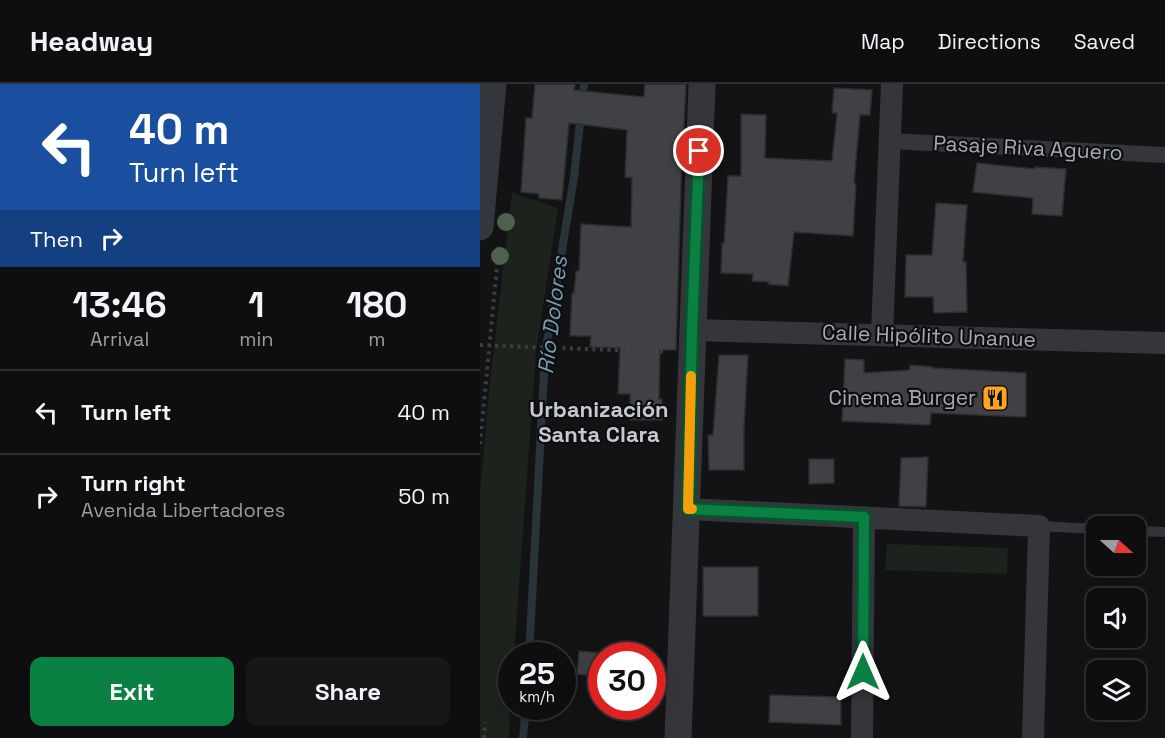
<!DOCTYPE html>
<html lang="en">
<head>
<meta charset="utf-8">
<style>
  :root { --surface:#0e0e10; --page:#171719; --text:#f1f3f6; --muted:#9b9c9f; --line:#2e2e30; --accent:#0b8043 }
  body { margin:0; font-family:"Space Grotesk",sans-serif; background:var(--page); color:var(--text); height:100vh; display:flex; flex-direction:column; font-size:22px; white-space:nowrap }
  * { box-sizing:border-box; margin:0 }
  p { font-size:20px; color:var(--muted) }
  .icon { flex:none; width:33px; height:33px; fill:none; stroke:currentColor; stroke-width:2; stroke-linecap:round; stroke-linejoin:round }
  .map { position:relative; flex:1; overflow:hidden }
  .panel { display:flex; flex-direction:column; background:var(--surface); width:480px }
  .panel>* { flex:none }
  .banner { background:#1a4fa0; color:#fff; overflow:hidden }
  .needle { width:39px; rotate:111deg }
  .buttons { position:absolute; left:606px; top:432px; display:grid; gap:12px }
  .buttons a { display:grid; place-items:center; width:60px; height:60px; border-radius:12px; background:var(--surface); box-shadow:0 6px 24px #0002,0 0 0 2px var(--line); font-size:30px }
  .speed { position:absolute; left:18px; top:558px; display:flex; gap:12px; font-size:30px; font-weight:700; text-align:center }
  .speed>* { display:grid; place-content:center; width:78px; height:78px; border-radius:50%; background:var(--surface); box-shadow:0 6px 24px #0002,0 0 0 2px var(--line); line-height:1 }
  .speed small { font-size:15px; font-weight:400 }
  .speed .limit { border:9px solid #d22; background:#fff; color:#111 }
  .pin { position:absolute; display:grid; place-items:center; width:51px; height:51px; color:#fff; margin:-26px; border:3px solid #fff; border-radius:50%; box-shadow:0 2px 6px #0007 }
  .me { position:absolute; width:66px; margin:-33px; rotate:0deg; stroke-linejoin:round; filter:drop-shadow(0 0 4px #0008) }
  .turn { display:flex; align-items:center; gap:21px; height:126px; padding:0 30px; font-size:27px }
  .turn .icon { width:78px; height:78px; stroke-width:2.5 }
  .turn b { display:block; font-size:42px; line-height:51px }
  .then { display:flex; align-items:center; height:57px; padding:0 30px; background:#0003; gap:12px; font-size:22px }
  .eta { display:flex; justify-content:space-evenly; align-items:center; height:102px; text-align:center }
  .eta b { font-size:36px; font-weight:700; line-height:42px }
  .button { display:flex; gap:12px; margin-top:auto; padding:12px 30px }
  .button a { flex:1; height:69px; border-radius:12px; background:var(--accent); color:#fff; font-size:24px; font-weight:700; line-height:69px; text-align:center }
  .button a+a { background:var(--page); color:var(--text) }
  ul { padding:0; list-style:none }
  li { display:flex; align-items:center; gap:18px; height:84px; padding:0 30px; border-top:2px solid var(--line) }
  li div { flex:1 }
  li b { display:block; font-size:22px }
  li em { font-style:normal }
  header { display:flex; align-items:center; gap:36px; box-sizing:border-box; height:84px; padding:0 30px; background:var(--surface); border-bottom:2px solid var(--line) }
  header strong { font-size:28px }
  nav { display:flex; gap:33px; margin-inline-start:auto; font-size:21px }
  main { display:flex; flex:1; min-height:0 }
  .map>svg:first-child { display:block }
</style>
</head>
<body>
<header>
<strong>Headway</strong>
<nav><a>Map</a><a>Directions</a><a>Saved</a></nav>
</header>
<main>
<section class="panel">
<div class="banner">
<div class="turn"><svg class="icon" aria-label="left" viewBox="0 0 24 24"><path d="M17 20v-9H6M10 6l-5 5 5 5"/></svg><div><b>40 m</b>Turn left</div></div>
<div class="then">Then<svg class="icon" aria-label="right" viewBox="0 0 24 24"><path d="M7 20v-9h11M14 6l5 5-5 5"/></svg></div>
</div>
<div class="eta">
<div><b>13:46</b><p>Arrival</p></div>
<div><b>1</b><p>min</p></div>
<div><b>180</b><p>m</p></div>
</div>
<ul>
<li><svg class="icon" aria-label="left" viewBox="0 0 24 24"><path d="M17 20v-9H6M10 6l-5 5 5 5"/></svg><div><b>Turn left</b></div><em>40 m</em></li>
<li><svg class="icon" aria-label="right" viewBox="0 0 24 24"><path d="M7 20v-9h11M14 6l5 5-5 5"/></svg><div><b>Turn right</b><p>Avenida Libertadores</p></div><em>50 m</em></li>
</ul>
<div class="button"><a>Exit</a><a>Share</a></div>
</section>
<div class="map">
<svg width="685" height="654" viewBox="0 0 685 654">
  <rect width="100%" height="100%" fill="#131315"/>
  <!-- green -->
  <path fill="#1b231c" d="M32,109L78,124L56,268L34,571L32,572L29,654H0V409L9,307Z
    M407,460L528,464L527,490L405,486Z"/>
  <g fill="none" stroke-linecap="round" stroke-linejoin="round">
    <!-- stream -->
    <path stroke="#29343a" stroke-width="8" d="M102,15L104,0
      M49,572L65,270L94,93L101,30
      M43,654L46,622"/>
  </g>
  <!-- building -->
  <path fill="#3f4145" stroke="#2d2d31" stroke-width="1.5" d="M55,0H95L94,6L164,13L165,0H206L201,101L196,266H180L179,315H182V336H150V310H138L140,264L110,263L111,252H90L92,209H94L96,187H99L101,140L151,143L152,94L145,93L147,46L89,39L82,116L59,114V110L41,108L46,34H52Z
    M354,4L392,6L390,31H380L374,99L376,100L373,152L314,148L308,202L288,200L289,198L272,197L273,190L241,189L242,159H244L248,92H261V30L286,31L285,74L352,77L357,29H352Z
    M497,79L555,85V83L586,85L582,132L552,130L553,114L493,108Z
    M456,119L487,121L483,178H486L487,228L454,229L453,213H425L426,171H452Z
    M239,271H268L264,344V386H229L228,351H233Z
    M365,275L384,276V289L430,286V281L453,283V284L546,289V333L451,329L450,341L362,337Z
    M448,373L446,423L419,422L421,374Z
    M329,375H354V399L329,400Z
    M223,483H278V532H223Z
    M99,567L122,569V593L97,590Z
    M290,611L361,613V641L289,638Z"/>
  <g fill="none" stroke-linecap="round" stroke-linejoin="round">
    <!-- path -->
    <path stroke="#3a3d42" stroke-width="4" stroke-dasharray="3 4.5" stroke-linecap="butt" d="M0,261L187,268
      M0,360L19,162
      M4,654L5,638"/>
    <!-- service -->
    <path stroke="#34363b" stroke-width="10" d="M559,442L616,445
      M656,447L685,448"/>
    <!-- pedestrian -->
    <path stroke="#34363b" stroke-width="16" d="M410,57L685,71"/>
    <!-- minor -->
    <path stroke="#34363b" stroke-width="22" d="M212,246L685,259
      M402,250L412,0
      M208,425L559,442L553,654
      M382,654L384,433"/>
    <!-- tertiary -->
    <path stroke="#34363b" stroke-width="27" d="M0,143L13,0
      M198,654L222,0"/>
  </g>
  <!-- trees -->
  <g fill="#4c624c">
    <circle cx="26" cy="138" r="9"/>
    <circle cx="20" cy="172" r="9"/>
  </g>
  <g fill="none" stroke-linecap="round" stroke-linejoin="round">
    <defs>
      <path id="route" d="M219,67L212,246L208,425L384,433L383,588"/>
    </defs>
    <!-- route casing -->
    <use href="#route" stroke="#07532c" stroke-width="15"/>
    <!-- route -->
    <use href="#route" stroke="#0b8043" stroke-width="10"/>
    <!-- slow -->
    <path stroke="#f59e0b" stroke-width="10" d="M211,292L208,425H212"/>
  </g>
  <!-- icons -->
  <defs>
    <symbol id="restaurant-square" viewBox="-11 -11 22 22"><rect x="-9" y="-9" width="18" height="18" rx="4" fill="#ffa322" stroke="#0e0e10"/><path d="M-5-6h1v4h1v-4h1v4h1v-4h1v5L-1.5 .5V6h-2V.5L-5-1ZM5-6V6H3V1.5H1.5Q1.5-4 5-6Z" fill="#111"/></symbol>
  </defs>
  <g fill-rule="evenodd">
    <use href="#restaurant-square" x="500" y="299" width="30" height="30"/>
  </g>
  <g text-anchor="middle" stroke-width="4.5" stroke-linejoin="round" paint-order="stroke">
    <!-- street labels -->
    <g font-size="21" fill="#a4abb7" stroke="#0e0e10">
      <text transform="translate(548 64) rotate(3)" y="7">Pasaje Riva Aguero</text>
      <text transform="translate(449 252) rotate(2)" y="7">Calle Hipólito Unanue</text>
    </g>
    <!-- poi labels -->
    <g font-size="21" fill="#a4abb7" stroke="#0e0e10" text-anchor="end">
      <text x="496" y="321">Cinema Burger</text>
    </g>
    <!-- water labels -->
    <g font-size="22" font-style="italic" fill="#789db5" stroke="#0e0e10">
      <text transform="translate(72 231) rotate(-83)" y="8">Río Dolores</text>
    </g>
    <!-- neighbourhood labels -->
    <g font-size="22" font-weight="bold" fill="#c5cad2" stroke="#0e0e10">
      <text x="119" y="333">Urbanización<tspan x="119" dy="25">Santa Clara</tspan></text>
    </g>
  </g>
</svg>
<div class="buttons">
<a><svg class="needle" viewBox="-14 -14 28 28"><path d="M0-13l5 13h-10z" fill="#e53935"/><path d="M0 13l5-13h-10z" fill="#9b9c9f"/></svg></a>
<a><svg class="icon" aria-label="sound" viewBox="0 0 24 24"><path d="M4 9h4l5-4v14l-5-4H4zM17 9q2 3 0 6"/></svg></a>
<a><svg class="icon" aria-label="layers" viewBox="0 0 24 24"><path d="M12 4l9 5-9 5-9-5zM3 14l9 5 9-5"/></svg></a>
</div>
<div class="speed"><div>25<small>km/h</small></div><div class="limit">30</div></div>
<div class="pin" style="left:219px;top:67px;background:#d93025"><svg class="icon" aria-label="arrive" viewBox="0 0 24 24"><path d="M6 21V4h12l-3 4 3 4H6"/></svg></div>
<svg class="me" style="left:383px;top:588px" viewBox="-20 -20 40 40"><path d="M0-17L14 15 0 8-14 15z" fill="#0b8043" stroke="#fff" stroke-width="4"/></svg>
</div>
</main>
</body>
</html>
